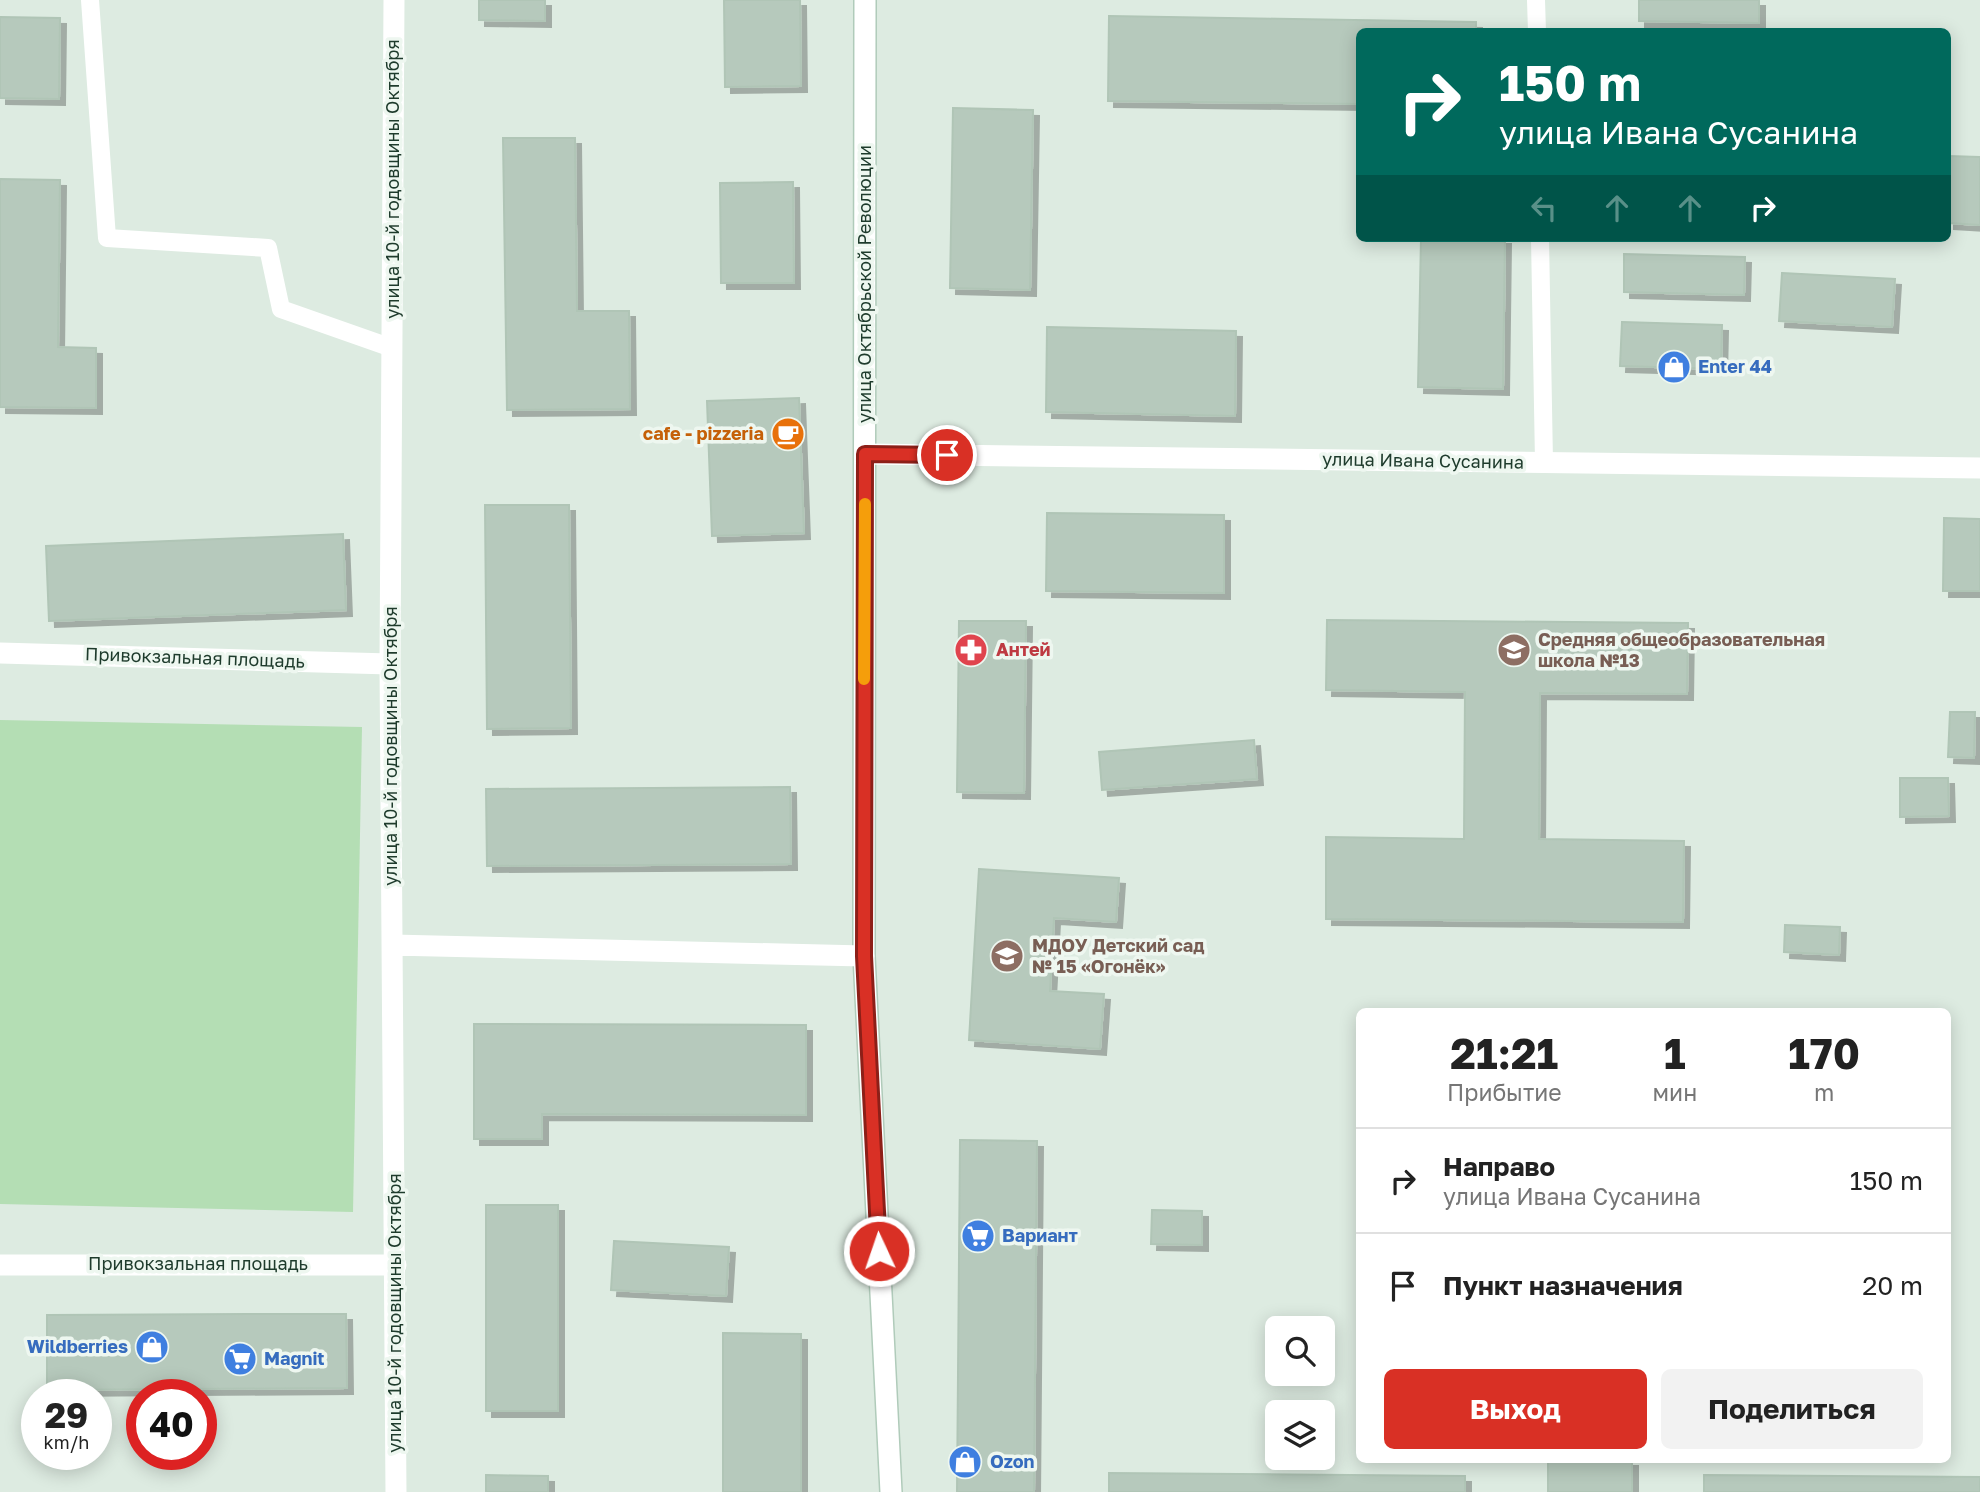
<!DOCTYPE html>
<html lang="ru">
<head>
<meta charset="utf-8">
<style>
  :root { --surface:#fff; --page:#f2f2f2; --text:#222; --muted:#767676; --line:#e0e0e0; --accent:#d93025 }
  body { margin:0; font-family:"Golos Text",sans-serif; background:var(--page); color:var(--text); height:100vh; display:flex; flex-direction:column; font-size:26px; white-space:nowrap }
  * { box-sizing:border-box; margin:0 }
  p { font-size:23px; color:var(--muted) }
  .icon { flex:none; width:38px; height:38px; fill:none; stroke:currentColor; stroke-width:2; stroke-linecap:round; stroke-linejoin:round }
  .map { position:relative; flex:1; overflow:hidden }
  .side { position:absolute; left:1356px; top:1008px; width:595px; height:455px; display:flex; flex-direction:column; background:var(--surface); border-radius:10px; box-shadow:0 4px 18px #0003 }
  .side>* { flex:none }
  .guide { position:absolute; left:1356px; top:28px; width:595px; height:214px; border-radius:10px; box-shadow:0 4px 18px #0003; background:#00695c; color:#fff; overflow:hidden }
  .tools { position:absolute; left:1265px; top:1316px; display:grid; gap:14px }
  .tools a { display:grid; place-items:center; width:70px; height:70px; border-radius:10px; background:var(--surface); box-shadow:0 4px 18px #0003; font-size:35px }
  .speed { position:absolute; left:21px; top:1379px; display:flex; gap:14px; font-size:35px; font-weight:700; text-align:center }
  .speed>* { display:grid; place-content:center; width:91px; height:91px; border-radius:50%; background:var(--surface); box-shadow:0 4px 18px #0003; line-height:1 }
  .speed small { font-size:18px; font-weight:400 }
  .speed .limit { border:10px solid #d22; background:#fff; color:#111 }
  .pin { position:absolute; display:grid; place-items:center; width:60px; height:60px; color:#fff; margin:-30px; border:4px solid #fff; border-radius:50%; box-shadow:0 2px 7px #0007 }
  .me { position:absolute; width:77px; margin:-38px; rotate:357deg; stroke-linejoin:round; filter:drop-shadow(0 0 5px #0008) }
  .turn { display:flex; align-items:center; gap:24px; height:147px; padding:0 28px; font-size:32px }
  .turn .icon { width:91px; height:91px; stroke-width:2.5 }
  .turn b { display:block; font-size:49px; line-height:60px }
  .lanes { display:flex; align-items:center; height:66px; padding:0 28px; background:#0003; justify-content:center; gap:35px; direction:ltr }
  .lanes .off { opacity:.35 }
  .eta { display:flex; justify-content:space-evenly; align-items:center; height:119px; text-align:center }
  .eta b { font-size:42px; font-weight:700; line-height:49px }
  .cta { display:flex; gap:14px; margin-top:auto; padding:14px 28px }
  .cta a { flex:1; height:80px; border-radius:10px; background:var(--accent); color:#fff; font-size:28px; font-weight:700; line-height:80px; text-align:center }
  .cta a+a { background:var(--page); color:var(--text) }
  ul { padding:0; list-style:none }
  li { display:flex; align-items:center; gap:21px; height:105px; padding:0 28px; border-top:2px solid var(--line) }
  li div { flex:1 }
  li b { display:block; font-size:26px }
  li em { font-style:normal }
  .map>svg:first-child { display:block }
</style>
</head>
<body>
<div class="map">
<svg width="1980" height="1492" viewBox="0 0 1980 1492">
  <defs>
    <filter id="shadow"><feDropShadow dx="6" dy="6" stdDeviation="0" flood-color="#0004"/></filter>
  </defs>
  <rect width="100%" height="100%" fill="#ddebe1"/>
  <!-- green -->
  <path fill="#b4deb4" d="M0,720L362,727L353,1212L0,1204Z"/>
  <!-- building -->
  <path fill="#b6c9bc" stroke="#b0c5b6" stroke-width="2" filter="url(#shadow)" d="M479,0H545V21L479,20Z
    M724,0H800L801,86L725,87Z
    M1639,0H1759V23L1639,21Z
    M1109,16L1476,22V32H1360V104L1108,101Z
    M0,17L60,18L59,99L0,98Z
    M953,108L1033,110L1030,290L950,288Z
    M503,138H575L577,311H629L630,409L507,410Z
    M1948,156L1980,157V225L1948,223Z
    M0,179L60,180L58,347L96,348V408L0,407Z
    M793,182L794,283H721L720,183Z
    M1421,238H1505L1503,389L1418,387Z
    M1624,254L1745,257L1744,295L1624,292Z
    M1782,273L1895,279L1892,327L1779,321Z
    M1622,322L1722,325L1721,369L1620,366Z
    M1047,327L1236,331L1235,416L1046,412Z
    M799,398L804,533L712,536L707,401Z
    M485,505H569L571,728L487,729Z
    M1047,513L1224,515V593L1046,591Z
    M1944,518L1980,519V591H1943Z
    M343,534L346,610L49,621L46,546Z
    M1327,620L1688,623L1687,694L1540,693L1539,839L1684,841L1683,922L1326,919V837L1464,839L1465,692L1326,690Z
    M959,621H1026L1024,793L957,792Z
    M1950,712H1975L1974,758L1948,757Z
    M1254,740L1257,779L1102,790L1099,752Z
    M1900,778H1948L1949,816L1900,817Z
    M790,787L791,864L487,866L486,789Z
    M979,869L1119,878L1116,922L1054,918L1050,991L1104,994L1100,1049L969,1040Z
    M1785,925L1840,927L1839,955L1784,952Z
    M474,1024L806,1025V1115L542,1114V1139H474Z
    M960,1140L1037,1141L1034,1492H957Z
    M486,1205H558V1411H486Z
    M1152,1210L1202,1211V1245L1151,1244Z
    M614,1241L729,1247L726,1296L611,1290Z
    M248,1314H346L347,1388L47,1390V1315Z
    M723,1333L801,1334V1492H723Z
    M1548,1460H1632V1492H1548Z
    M1109,1473L1465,1476V1492H1109Z
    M486,1475L548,1476V1492H486Z
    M1704,1475L1980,1477V1492H1704Z"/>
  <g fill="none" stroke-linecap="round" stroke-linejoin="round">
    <defs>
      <path id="secondary" d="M865,0L864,956L891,1492"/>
    </defs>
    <!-- secondary casing -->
    <use href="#secondary" stroke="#b0cbba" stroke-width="24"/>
    <!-- lane -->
    <path stroke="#fff" stroke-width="18" d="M90,0L107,238L268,248L281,309L392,348
      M1536,0L1537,32
      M1540,238L1544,462"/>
    <!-- street -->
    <path stroke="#fff" stroke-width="21" d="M394,0L390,664L396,1492
      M865,454L1980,468
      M0,653L390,664
      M392,945L864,956
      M0,1265H396"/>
    <!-- secondary -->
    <use href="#secondary" stroke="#fff" stroke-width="21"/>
  </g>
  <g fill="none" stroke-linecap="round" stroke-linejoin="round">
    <defs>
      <path id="route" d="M879,1251L864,956L865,454L947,455"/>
    </defs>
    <!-- route casing -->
    <use href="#route" stroke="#8d1f18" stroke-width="18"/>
    <!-- route -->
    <use href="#route" stroke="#d93025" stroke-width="12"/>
    <!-- slow -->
    <path stroke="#f59e0b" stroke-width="12" d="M864,679L865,504"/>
  </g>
  <!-- icons -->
  <defs>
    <symbol id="shop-disc" viewBox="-11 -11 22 22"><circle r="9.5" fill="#3f7fe0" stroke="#eef7f0"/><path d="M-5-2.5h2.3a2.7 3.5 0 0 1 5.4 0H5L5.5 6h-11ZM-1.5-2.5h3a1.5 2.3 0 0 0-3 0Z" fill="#fff"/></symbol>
    <symbol id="cafe-disc" viewBox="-11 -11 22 22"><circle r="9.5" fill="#e8710a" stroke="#eef7f0"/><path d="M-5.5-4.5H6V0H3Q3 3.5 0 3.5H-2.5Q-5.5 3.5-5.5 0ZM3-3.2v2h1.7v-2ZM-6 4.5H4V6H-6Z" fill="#fff"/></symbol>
    <symbol id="pharmacy-disc" viewBox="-11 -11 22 22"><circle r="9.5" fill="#e0444e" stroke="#eef7f0"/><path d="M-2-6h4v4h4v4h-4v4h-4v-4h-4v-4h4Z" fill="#fff"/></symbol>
    <symbol id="school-disc" viewBox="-11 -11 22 22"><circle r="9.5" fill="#8d6e63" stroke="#eef7f0"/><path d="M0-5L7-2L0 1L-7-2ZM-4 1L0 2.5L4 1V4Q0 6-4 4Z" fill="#fff"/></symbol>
    <symbol id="supermarket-disc" viewBox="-11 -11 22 22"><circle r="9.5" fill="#3f7fe0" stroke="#eef7f0"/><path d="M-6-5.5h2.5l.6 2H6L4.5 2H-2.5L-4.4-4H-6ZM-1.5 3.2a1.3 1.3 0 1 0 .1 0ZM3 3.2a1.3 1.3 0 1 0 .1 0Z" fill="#fff"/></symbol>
  </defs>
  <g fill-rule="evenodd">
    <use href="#shop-disc" x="1655" y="348" width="38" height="38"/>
    <use href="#cafe-disc" x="769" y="415" width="38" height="38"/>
    <use href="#pharmacy-disc" x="952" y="631" width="38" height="38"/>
    <use href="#school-disc" x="1495" y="631" width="38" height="38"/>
    <use href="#school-disc" x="988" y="937" width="38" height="38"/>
    <use href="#supermarket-disc" x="959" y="1217" width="38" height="38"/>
    <use href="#shop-disc" x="133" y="1328" width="38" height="38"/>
    <use href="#supermarket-disc" x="221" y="1340" width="38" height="38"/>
    <use href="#shop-disc" x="946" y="1443" width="38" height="38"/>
  </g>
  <g text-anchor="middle" stroke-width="7" stroke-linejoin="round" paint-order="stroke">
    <!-- street labels -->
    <g font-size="18" fill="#1e3b2c" stroke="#eef7f0">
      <text transform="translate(393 179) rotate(-90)" y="6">улица 10-й годовщины Октября</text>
      <text transform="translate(865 284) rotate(-90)" y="6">улица Октябрьской Революции</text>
      <text transform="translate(1423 461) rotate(1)" y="6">улица Ивана Сусанина</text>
      <text transform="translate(195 658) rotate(2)" y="6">Привокзальная площадь</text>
      <text transform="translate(391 746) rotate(-90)" y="6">улица 10-й годовщины Октября</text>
      <text x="198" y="1270">Привокзальная площадь</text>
      <text transform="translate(395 1313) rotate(-90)" y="6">улица 10-й годовщины Октября</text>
    </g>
    <!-- shop labels -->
    <g font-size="18" font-weight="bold" fill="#366cbe" stroke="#eef7f0" text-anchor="start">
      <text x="1698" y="373">Enter 44</text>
      <text x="1002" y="1242">Вариант</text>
      <text x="128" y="1353" text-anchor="end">Wildberries</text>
      <text x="264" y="1365">Magnit</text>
      <text x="990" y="1468">Ozon</text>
    </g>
    <!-- food labels -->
    <g font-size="18" font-weight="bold" fill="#c56008" stroke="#eef7f0" text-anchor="end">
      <text x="764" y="440">cafe - pizzeria</text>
    </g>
    <!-- education labels -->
    <g font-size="18" font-weight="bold" fill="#785e54" stroke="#eef7f0" text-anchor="start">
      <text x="1538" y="646">Средняя общеобразовательная<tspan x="1538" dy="21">школа №13</tspan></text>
      <text x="1032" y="952">МДОУ Детский сад<tspan x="1032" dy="21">№ 15 «Огонёк»</tspan></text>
    </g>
    <!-- health labels -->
    <g font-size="18" font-weight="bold" fill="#be3a42" stroke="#eef7f0" text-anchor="start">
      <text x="996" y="656">Антей</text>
    </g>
  </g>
</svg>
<div class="tools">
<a><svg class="icon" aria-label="search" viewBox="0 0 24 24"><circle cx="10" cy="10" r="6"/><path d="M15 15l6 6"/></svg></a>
<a><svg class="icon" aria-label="layers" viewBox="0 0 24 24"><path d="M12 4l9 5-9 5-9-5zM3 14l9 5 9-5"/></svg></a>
</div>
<div class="speed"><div>29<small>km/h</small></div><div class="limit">40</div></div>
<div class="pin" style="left:947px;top:455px;background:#d93025"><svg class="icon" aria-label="arrive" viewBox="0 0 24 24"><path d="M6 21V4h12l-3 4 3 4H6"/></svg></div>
<svg class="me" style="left:879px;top:1251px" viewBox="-20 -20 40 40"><circle r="17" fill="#d93025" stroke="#fff" stroke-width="3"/><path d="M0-11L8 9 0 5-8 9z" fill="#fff"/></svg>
<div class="guide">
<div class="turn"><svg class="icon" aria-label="right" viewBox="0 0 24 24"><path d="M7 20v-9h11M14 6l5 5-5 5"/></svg><div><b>150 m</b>улица Ивана Сусанина</div></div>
<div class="lanes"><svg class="icon off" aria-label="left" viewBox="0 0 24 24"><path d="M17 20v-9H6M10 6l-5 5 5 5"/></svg><svg class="icon off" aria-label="ahead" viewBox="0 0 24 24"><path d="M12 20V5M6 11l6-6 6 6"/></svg><svg class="icon off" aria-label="ahead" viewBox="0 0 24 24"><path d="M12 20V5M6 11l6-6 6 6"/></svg><svg class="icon" aria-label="right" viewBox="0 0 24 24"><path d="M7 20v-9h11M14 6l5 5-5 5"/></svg></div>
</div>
<section class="side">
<div class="eta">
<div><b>21:21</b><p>Прибытие</p></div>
<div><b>1</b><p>мин</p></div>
<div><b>170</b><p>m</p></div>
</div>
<ul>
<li><svg class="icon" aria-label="right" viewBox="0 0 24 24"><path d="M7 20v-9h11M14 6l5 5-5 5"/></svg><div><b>Направо</b><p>улица Ивана Сусанина</p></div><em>150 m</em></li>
<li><svg class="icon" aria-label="arrive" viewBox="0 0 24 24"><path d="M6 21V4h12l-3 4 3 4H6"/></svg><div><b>Пункт назначения</b></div><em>20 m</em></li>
</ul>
<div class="cta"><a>Выход</a><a>Поделиться</a></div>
</section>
</div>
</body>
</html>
